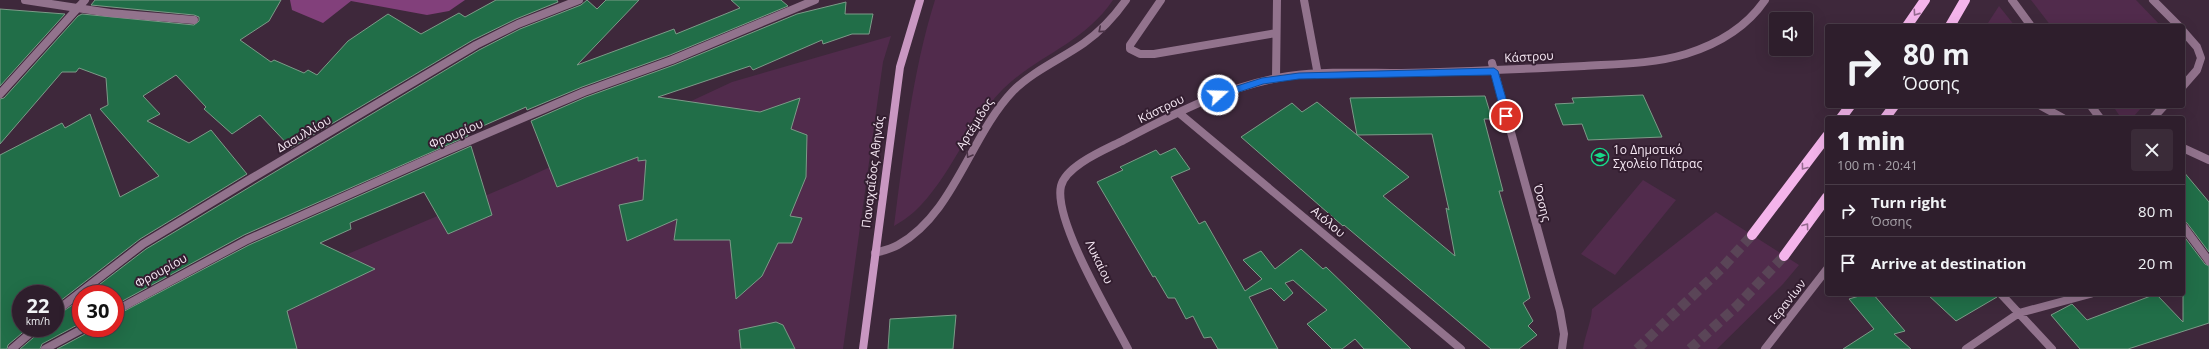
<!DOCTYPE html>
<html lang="en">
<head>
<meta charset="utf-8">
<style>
  :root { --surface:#2e1e2c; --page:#3a2b38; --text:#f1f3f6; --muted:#a7a2a9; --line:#493c48 }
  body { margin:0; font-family:"Open Sans",sans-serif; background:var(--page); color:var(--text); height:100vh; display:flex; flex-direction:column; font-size:15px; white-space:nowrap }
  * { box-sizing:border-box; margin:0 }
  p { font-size:13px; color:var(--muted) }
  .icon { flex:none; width:22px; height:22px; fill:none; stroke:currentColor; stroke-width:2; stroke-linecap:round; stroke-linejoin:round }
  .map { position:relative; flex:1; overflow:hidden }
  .side { position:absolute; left:1825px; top:116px; width:360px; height:180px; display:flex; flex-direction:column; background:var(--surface); border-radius:4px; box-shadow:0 4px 16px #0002,0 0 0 1px var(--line) }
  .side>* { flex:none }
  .top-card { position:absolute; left:1825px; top:24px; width:360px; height:84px; border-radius:4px; box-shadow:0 4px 16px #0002,0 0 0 1px var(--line); background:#2e1e2c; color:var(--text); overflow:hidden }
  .fabs { position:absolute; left:1769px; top:12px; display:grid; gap:8px }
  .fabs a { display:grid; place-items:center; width:44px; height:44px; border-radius:4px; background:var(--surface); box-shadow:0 4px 16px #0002,0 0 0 1px var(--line); font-size:20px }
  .speed { position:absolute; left:12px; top:285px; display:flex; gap:8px; font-size:20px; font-weight:700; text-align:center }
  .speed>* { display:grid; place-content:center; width:52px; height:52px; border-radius:50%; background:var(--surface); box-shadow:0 4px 16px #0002,0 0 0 1px var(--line); line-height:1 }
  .speed small { font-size:10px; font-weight:400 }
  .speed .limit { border:6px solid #d22; background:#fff; color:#111 }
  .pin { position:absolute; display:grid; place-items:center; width:34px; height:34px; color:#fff; margin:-17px; border:2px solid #fff; border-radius:50%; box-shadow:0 1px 4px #0007 }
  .me { position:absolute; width:44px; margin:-22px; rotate:70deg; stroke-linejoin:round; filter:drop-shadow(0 0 3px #0008) }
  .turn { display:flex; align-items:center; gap:14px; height:84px; padding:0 12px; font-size:18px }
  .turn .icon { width:52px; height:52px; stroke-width:2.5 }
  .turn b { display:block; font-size:28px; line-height:34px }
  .round { display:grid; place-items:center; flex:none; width:42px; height:42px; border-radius:4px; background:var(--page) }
  .headline { display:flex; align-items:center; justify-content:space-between; height:68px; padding:0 12px }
  h1 { font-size:24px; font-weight:800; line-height:30px }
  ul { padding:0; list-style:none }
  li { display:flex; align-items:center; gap:12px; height:52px; padding:0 12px; border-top:1px solid var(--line) }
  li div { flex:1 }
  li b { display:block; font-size:15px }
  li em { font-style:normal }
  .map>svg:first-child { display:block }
</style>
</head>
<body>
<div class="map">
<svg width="2209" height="349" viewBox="0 0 2209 349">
  <rect width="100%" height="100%" fill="#3e283b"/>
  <!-- green -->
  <path fill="#512b4c" d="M935,0H1113C1083,44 1038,55 1003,89C967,125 951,178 914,212C908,217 901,222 894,226C904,151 912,73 935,0Z
    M2031,0H2136L2161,26H2051Z
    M1999,6L2015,26H1986Z
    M891,36L883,62L843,349H157L284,281L520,181L732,82Z
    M2113,106H2143L2134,116L2119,115Z
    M1643,180L1676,200L1615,275L1581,254Z
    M1716,212L1799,265L1783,284L1717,349H1583C1585,335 1591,323 1592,309Z"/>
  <!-- forest -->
  <path fill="#82407b" d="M290,0H465L449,11L427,15L351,1L323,23L292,10Z"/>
  <!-- building -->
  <path fill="#216e48" stroke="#7c9b88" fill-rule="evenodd" d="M95,0H281L269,21L240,40L271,62L274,60L304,73L308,70L317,75L348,41L388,14L421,34L459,13L465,17L496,0H557L558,2L516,19L473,40L291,148L260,115L232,134L204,109L206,107L176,75L143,96L160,114L147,121L189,143L211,130L247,174L140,239L55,305V294H21V328H28L8,345L7,349H0V155L62,123L65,128L90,114L120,197L159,176L100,109L108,105L106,78L79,68L76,72H62L0,144V99L4,98L78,16L82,14L194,25L199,21V17L194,15L91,5Z
    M587,0L597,9L606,0H639L577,65L674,29L676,34L740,8L731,0H781L788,6L670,55L582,87L527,110L526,107L467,133L468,136L244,235L115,305V294H87L146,249L479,50L520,29L581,5Z
    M846,2L845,14H873L869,34H852L823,44L822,40L753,70L750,66L658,97L760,112L800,98L791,129L807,135L806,177L790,216L802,218L792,243H778L762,276L736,299L730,240H674L677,219L627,241L619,205L643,200L646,160L638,161V157L557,187L531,121L586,97L674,65L797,14Z
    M0,9L65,14L0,86Z
    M1643,95L1662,137L1588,140L1582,124L1563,125L1555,104L1574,103L1572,98Z
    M1485,96L1492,119H1484L1503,191H1499L1530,298L1523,303L1533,321L1528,326L1537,335L1519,349H1491L1344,225L1343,226L1241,137L1292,103L1302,112L1317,102L1357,135L1350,98ZM1432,134L1449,210L1446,208L1455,256L1383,196L1409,177L1357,135Z
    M471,146L492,215L448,234L424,192L350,223L351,229L320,243L375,269L287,311L297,349H57L87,333L89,328H115V316L249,245Z
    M1175,148L1190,169L1171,177L1199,224L1205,221L1245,291L1262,279L1243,260L1261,251L1275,269L1301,249L1323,269L1326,267L1411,349H1364L1355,339L1342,349H1332L1307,324L1327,310L1293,280L1285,283L1293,293L1284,301L1271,288L1249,297L1278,349H1218L1211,337L1204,338L1193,316L1186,319L1175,298H1168L1155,276L1153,277L1097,182L1123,170L1120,167L1156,150L1160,155Z
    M2183,171L2209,202V252L2187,223L2183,221Z
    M2183,235L2205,264L2209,266V323L2128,349H2080L2051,315L2072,304L2087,320L2156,294L2183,322Z
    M1866,294H1873L1905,331L1894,334L1911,349H1843L1874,329L1849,299Z
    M1927,294H1996L1997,297L1956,321Z
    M81,299V323L42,344L40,349H20L40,332L41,328H55V317Z
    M956,315L953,349H888L890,319Z
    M776,322L783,325L795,349H741L739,330Z"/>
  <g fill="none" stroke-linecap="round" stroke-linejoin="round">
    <!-- primary-tunnel -->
    <path stroke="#5a4557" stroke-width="10" stroke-dasharray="10 5" stroke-linecap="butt" d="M1637,349L1722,268L1752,235
      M1690,349L1737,306L1784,256"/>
    <!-- lane -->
    <path stroke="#92738d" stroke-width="8" d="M1161,0L1130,45V49L1140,54H1154L1276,33
      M1304,0L1318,75
      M1276,78L1277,0
      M2041,106L2063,118"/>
    <!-- street -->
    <path stroke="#92738d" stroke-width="8" d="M25,0L110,13L194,20
      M2012,0L2031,26
      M2153,0L2179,26
      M2183,31L2197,47L2201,58L2197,70L2183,86
      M1492,63L1560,311L1564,334L1562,349
      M0,94L85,0
      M2091,106L2100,118
      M1179,113L1461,349
      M2153,118L2164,106
      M2183,148L2209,160
      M2183,226L2209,261
      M875,253C882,251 891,249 898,245C954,214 970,136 1013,91C1033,71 1061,59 1084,43C1101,31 1114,17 1126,0
      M2001,294L2052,349
      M115,311L247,240L446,151L584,92L672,60L815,0
      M55,312L143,244L252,178L476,45L518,24L579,0
      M12,349L36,328
      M45,349L84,328
      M1128,349C1111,316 1053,220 1061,186C1066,165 1107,149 1124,140C1177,112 1230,85 1289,76C1326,71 1364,73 1401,73C1462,72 1523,69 1584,66C1618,64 1653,64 1686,54C1718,44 1746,28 1765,0
      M1765,349L1827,269
      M1966,349L2019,313L2090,294"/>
    <!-- secondary -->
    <path stroke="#c997c2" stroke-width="8" d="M863,349L900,67L920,0"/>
    <!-- primary -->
    <path stroke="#f4b4eb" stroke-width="10" d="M1907,26L1925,0
      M1950,26L1965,0
      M1841,118L1850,106
      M1885,118L1894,106
      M1752,235L1827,136
      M1784,256L1827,197"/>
  </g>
  <!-- one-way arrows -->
  <defs><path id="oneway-chevron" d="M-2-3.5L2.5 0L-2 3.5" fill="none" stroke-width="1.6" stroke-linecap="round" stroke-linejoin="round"/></defs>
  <g stroke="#94698e">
    <use href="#oneway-chevron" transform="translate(1916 13) rotate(125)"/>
    <use href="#oneway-chevron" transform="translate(1804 167) rotate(127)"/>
    <use href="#oneway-chevron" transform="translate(1806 226) rotate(-54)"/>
  </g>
  <g stroke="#4b3347">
    <use href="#oneway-chevron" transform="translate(1101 30) rotate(139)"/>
    <use href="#oneway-chevron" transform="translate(969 155) rotate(121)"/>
  </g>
  <!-- route -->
  <path fill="#1a73e8" stroke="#114b97" d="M1494,68L1498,71L1511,116L1506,120L1502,116L1491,75L1299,79L1263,84L1218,99L1213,95L1215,93L1262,78L1299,73Z"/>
  <!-- icons -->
  <defs>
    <symbol id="school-ring" viewBox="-11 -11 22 22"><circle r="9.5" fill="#331e30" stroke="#17d989" stroke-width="1.5"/><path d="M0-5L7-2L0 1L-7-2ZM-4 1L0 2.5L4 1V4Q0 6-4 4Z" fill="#17d989"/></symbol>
  </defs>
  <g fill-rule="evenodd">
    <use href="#school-ring" x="1590" y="147" width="20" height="20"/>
  </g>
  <g text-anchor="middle" stroke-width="4" stroke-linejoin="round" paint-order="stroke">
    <!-- street labels -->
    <g font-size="12" fill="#f7e9f5" stroke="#331e30">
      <text transform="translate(1529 57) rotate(-3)" y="4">Κάστρου</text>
      <text transform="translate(1161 109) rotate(-26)" y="4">Κάστρου</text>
      <text transform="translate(975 124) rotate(-58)" y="4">Αρτέμιδος</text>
      <text transform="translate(304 134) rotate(-30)" y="4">Δασυλλίου</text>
      <text transform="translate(456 134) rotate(-23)" y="4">Φρουρίου</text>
      <text transform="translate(873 172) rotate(-83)" y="4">Παναχαΐδος Αθηνάς</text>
      <text transform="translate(1542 203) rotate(75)" y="4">Όσσης</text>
      <text transform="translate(1328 222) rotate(40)" y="4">Αιόλου</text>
      <text transform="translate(1099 262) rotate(64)" y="4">Λυκαίου</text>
      <text transform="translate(161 271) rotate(-29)" y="4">Φρουρίου</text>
      <text transform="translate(1787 302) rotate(-52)" y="4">Γερανίων</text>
    </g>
    <!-- poi labels -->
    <g font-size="12" fill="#f7e9f5" stroke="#331e30" text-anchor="start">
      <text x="1613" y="154">1ο Δημοτικό<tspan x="1613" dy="14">Σχολείο Πάτρας</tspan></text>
    </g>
  </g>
</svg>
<div class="fabs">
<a><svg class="icon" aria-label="sound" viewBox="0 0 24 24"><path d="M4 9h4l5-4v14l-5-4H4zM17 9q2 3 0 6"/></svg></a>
</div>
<div class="speed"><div>22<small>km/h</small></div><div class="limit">30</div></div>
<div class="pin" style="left:1506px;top:116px;background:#d93025"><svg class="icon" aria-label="arrive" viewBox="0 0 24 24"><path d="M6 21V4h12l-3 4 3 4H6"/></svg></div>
<svg class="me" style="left:1218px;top:95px" viewBox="-20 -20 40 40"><circle r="17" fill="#1a73e8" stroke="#fff" stroke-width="3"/><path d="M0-11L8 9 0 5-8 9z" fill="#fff"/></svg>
<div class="top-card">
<div class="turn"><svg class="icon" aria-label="right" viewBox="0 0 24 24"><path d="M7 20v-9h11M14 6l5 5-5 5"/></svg><div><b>80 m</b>Όσσης</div></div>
</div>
<section class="side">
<div class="headline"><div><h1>1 min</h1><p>100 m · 20:41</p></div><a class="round"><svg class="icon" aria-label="close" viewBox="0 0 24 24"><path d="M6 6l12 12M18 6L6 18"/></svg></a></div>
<ul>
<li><svg class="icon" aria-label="right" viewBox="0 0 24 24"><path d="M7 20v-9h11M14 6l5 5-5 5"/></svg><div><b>Turn right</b><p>Όσσης</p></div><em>80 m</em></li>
<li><svg class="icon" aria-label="arrive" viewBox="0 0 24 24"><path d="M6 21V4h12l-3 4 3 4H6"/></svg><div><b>Arrive at destination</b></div><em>20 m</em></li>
</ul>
</section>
</div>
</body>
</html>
